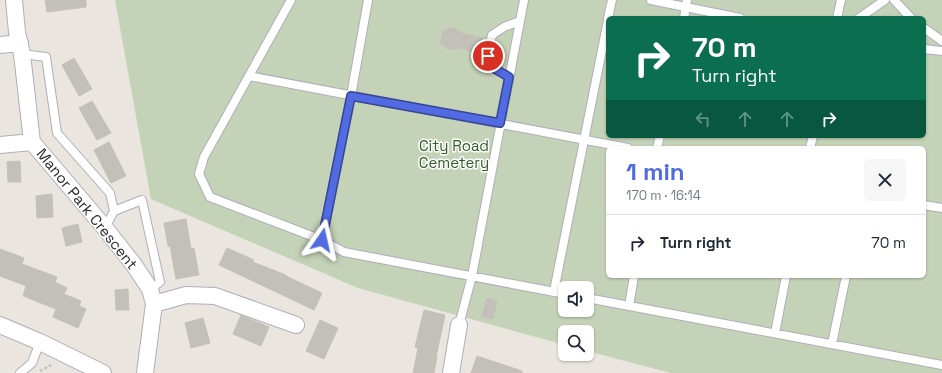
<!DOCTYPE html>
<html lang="en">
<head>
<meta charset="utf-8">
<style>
  :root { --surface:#fff; --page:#f6f6f7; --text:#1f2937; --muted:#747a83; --line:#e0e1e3; --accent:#526be3 }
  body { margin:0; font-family:"Space Grotesk",sans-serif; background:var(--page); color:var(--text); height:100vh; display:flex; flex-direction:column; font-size:15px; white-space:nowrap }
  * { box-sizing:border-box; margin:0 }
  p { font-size:13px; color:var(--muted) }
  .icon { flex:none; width:22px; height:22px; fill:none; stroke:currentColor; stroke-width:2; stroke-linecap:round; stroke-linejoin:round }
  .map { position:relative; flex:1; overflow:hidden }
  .drawer { position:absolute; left:606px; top:146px; width:320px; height:132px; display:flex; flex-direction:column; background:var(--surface); border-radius:6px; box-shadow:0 1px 3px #0004 }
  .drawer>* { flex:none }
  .top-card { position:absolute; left:606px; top:16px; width:320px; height:122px; border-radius:6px; box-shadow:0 1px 3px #0004; background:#0b6e4f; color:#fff; overflow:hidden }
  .tools { position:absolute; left:558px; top:281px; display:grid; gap:8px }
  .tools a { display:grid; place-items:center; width:36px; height:36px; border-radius:6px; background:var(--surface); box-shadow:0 1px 3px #0004; font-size:20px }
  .pin { position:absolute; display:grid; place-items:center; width:34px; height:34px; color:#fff; margin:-17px; border:2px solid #fff; border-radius:50%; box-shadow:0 1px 4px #0007 }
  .me { position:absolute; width:44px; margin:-22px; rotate:11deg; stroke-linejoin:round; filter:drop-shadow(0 0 3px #0008) }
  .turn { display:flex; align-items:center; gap:14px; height:84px; padding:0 20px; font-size:18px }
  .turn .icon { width:52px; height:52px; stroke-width:2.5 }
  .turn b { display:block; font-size:28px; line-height:34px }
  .lanes { display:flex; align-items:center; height:38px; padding:0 20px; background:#0003; justify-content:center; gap:20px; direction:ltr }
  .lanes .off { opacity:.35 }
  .round { display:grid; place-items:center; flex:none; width:42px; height:42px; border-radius:6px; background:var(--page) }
  .head { display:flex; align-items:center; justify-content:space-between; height:68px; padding:0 20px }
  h1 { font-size:24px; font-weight:600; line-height:30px; color:var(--accent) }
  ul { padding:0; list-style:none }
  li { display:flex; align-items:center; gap:12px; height:56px; padding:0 20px; border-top:1px solid var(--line) }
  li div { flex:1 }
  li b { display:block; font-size:15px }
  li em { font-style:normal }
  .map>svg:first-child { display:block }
</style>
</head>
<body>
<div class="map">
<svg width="942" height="373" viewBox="0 0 942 373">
  <rect width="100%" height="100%" fill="#eae5de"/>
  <!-- cemetery -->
  <path fill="#c4d2b7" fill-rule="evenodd" d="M115,0H942V373H671L587,351V332H565V345L358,288L151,199ZM608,18H924V136H608ZM608,148H924V276H608ZM565,288H587V310H565Z"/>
  <!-- building -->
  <path fill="#c3bfb9" stroke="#c5c1b8" d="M45,0H86V7L47,12Z
    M454,27L461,33L482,38L479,53L458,48L449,50L440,43L443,31Z
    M74,58L92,89L79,96L62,65Z
    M92,101L111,133L97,140L79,108Z
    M109,142L126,176L111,183L94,150Z
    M20,161L21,182H8L7,162Z
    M52,194L53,217L37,218L36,196Z
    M186,219L191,249L194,248L199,275L176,279L170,246H168L164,223Z
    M78,224L82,242L66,246L62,228Z
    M227,248L254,260L253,262L286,275V276L322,293L314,310L219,265Z
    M0,249L24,258L22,264L57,277L55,282L67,288L64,294L81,301L79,306L86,309L78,328L53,317L56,309L23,296L26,286L0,276Z
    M128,289L129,310H116L115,290Z
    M487,298L497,301L493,319L482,317Z
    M424,310L445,315L436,357H437L434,373H413L418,348L415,347Z
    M241,315L269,327L261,346L233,334Z
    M203,318L210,343L191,348L185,323Z
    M320,320L338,328L324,359L306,351Z
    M477,356L522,371V373H471Z"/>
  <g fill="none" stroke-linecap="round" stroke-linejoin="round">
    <defs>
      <path id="lane" d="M291,0L204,157L199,174L210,197L322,240
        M368,0L351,96L322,240L344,252L565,294
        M651,0L740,18
        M894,0L911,18
        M608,18L612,0
        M684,18L687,0
        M837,18L841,0
        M859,18L885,0
        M924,28L942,41
        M924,49L942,51
        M22,54L46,57L57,133L110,193L114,211L105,228
        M249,76L628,148
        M509,77L495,69L487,56L492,35L504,27L520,21
        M657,148L660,136
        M810,148L813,136
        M924,205L942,208
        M114,211L142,200L160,282L150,289
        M554,291L608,20
        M587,298L942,365
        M629,306L634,276
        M459,325L472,276L524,0
        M775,333L786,276
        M832,344L846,276
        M20,373L32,363L40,342"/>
      <path id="street" d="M14,0L17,32L22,54L32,142L105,228L134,265L150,289L154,304L145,373
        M0,45L20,43
        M0,145L32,142
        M154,304L186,295L215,296L296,325
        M0,325L40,342L103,373
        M451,373L459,325"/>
    </defs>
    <!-- lane casing -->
    <use href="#lane" stroke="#aeafb9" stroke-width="10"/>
    <!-- street casing -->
    <use href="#street" stroke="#aeafb9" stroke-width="18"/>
    <!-- path -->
    <path stroke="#c3c3c3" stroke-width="2.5" stroke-dasharray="3 2" stroke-linecap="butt" d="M40,371L53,364"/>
    <!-- lane -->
    <use href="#lane" stroke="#fff" stroke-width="8"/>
    <!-- street -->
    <use href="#street" stroke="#fff" stroke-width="16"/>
  </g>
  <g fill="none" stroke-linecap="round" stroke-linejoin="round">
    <defs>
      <path id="route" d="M322,240L351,96L500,123L509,77L495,69L488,56"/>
    </defs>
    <!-- route casing -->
    <use href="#route" stroke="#354694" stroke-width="10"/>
    <!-- route -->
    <use href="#route" stroke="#526be3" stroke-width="7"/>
  </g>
  <g text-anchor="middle" stroke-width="3" stroke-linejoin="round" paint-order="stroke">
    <!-- park labels -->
    <g font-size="15" fill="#2e5e23" stroke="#fff">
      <text x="454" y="151">City Road<tspan x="454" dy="17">Cemetery</tspan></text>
    </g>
    <!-- street labels -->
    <g font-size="15" fill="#2a2a2a" stroke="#fff">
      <text transform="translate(87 209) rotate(51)" y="5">Manor Park Crescent</text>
    </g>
  </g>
</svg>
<div class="tools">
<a><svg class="icon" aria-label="sound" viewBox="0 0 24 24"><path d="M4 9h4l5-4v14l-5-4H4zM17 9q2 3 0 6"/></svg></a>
<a><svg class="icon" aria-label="search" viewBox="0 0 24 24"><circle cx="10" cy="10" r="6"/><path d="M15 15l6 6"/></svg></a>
</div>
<div class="pin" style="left:488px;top:56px;background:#d93025"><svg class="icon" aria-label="arrive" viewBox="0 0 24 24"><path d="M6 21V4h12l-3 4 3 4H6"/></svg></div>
<svg class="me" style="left:322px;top:240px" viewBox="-20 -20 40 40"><path d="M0-17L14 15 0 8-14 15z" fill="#526be3" stroke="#fff" stroke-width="4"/></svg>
<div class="top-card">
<div class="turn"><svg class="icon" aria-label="right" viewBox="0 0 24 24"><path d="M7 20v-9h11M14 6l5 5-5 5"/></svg><div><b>70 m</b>Turn right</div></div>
<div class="lanes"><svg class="icon off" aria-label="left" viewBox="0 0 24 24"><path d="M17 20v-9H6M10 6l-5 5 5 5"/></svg><svg class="icon off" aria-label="ahead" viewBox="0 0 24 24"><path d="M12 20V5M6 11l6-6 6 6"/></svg><svg class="icon off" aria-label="ahead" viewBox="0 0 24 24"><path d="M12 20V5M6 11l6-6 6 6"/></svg><svg class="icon" aria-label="right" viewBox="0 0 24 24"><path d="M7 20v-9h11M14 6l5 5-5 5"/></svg></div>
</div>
<section class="drawer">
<div class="head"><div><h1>1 min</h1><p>170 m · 16:14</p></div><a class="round"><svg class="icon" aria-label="close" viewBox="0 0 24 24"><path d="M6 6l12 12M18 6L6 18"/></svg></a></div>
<ul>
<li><svg class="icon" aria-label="right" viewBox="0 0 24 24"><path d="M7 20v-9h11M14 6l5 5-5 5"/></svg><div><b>Turn right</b></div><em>70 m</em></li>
</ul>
</section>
</div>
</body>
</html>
